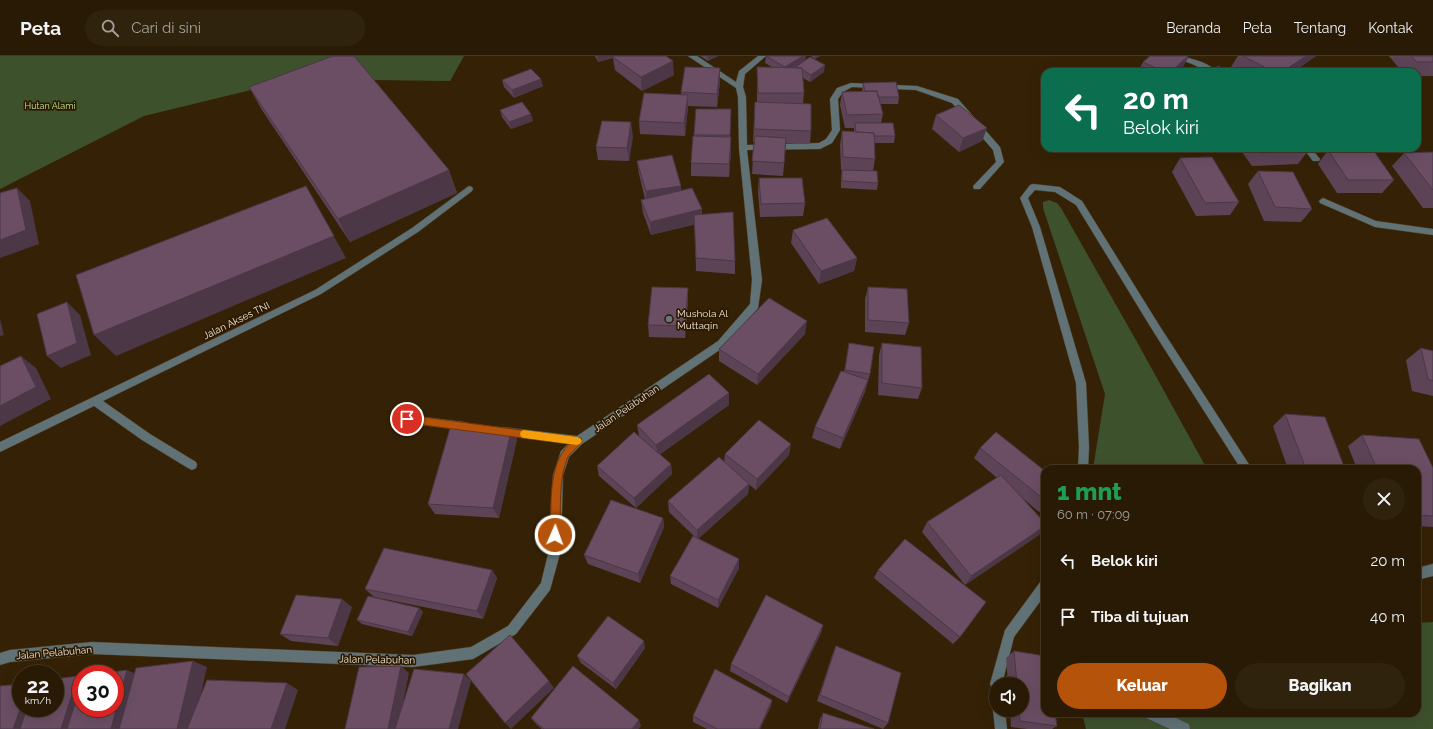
<!DOCTYPE html>
<html lang="id">
<head>
<meta charset="utf-8">
<style>
  :root { --surface:#281a04; --page:#30230e; --text:#f1f3f6; --muted:#a5a19a; --line:#443826; --accent:#b45309 }
  body { margin:0; font-family:Raleway,sans-serif; background:var(--page); color:var(--text); height:100vh; display:flex; flex-direction:column; font-size:15px; white-space:nowrap }
  * { box-sizing:border-box; margin:0 }
  p { font-size:13px; color:var(--muted) }
  .icon { flex:none; width:22px; height:22px; fill:none; stroke:currentColor; stroke-width:2; stroke-linecap:round; stroke-linejoin:round }
  .map { position:relative; flex:1; overflow:hidden }
  .side { position:absolute; left:1041px; top:409px; width:380px; height:252px; display:flex; flex-direction:column; background:var(--surface); border-radius:12px; box-shadow:0 4px 16px #0002,0 0 0 1px var(--line) }
  .side>* { flex:none }
  .hud { position:absolute; left:1041px; top:12px; width:380px; height:84px; border-radius:12px; box-shadow:0 4px 16px #0002,0 0 0 1px var(--line); background:#0b6e4f; color:#fff; overflow:hidden }
  .tools { position:absolute; left:989px; top:621px; display:grid; gap:8px }
  .tools a { display:grid; place-items:center; width:40px; height:40px; border-radius:50%; background:var(--surface); box-shadow:0 4px 16px #0002,0 0 0 1px var(--line); font-size:20px }
  .speed { position:absolute; left:12px; top:609px; display:flex; gap:8px; font-size:20px; font-weight:700; text-align:center }
  .speed>* { display:grid; place-content:center; width:52px; height:52px; border-radius:50%; background:var(--surface); box-shadow:0 4px 16px #0002,0 0 0 1px var(--line); line-height:1 }
  .speed small { font-size:10px; font-weight:400 }
  .speed .limit { border:6px solid #d22; background:#fff; color:#111 }
  .pin { position:absolute; display:grid; place-items:center; width:34px; height:34px; color:#fff; margin:-17px; border:2px solid #fff; border-radius:50%; box-shadow:0 1px 4px #0007 }
  .me { position:absolute; width:44px; margin:-22px; rotate:2deg; stroke-linejoin:round; filter:drop-shadow(0 0 3px #0008) }
  .turn { display:flex; align-items:center; gap:14px; height:84px; padding:0 16px; font-size:18px }
  .turn .icon { width:52px; height:52px; stroke-width:2.5 }
  .turn b { display:block; font-size:28px; line-height:34px }
  .round { display:grid; place-items:center; flex:none; width:42px; height:42px; border-radius:21px; background:var(--page) }
  .overview { display:flex; align-items:center; justify-content:space-between; height:68px; padding:0 16px }
  h1 { font-size:24px; font-weight:800; line-height:30px; color:#1e9e55 }
  .button { display:flex; gap:8px; margin-top:auto; padding:8px 16px }
  .button a { flex:1; height:46px; border-radius:24px; background:var(--accent); color:#fff; font-size:16px; font-weight:800; line-height:46px; text-align:center }
  .button a+a { background:var(--page); color:var(--text) }
  ul { padding:0; list-style:none }
  li { display:flex; align-items:center; gap:12px; height:56px; padding:0 16px }
  li div { flex:1 }
  li b { display:block; font-size:15px }
  li em { font-style:normal }
  header { display:flex; align-items:center; gap:24px; box-sizing:border-box; height:56px; padding:0 20px; background:var(--surface); border-bottom:1px solid var(--line) }
  header strong { font-size:19px }
  nav { display:flex; gap:22px; margin-inline-start:auto; font-size:14px }
  .search { width:280px; height:36px; background:var(--page); display:flex; align-items:center; gap:10px; box-sizing:border-box; padding:0 14px; border-radius:22px; color:var(--muted); font-size:15px }
  .map>svg:first-child { display:block }
</style>
</head>
<body>
<header>
<strong>Peta</strong>
<div class="search"><svg class="icon" aria-label="search" viewBox="0 0 24 24"><circle cx="10" cy="10" r="6"/><path d="M15 15l6 6"/></svg>Cari di sini</div>
<nav><a>Beranda</a><a>Peta</a><a>Tentang</a><a>Kontak</a></nav>
</header>
<div class="map">
<svg width="1433" height="673" viewBox="0 0 1433 673">
  <rect width="100%" height="100%" fill="#352206"/>
  <!-- green -->
  <path fill="#3e512d" d="M0,0H464L450,25L296,23L144,60L0,133Z
    M1049,144L1057,147L1061,152L1137,286L1207,413H1093L1105,338L1043,152V146Z
    M1433,566V673H1086L1082,657H1417V567Z"/>
  <g fill="none" stroke-linecap="round" stroke-linejoin="round">
    <defs>
      <path id="minor" d="M688,0H697L736,26L739,15L758,0H766L745,18L743,31L746,41L747,89L819,87L826,83L832,74L830,43L837,32L851,27L917,30L958,43L1000,91L1004,106L980,133H974L973,131L974,129L996,106L993,94L952,47L916,34L852,31L843,36L838,43L840,74L832,87L820,93L747,94L762,224L758,252L724,291L582,388L569,401L563,419L561,494L550,534L516,578L473,603L413,611L92,598L10,606L0,609V597L10,594L92,586L413,599L471,591L508,570L541,527L549,494L553,419L561,395L568,388L502,379L498,378L497,375L498,372L502,371L577,380L718,285L750,248L752,224L739,92L738,41L736,32Z
        M1170,0C1186,0 1206,5 1218,16H1209L1192,8Z
        M1303,92H1311L1320,103L1319,105H1313Z
        M1033,128L1060,131L1082,145L1159,269L1252,413H1241L1153,275L1076,149L1055,136L1035,134L1028,142L1040,171L1086,327L1089,391L1088,413H1078L1079,391L1076,327L1032,171L1020,142L1030,129Z
        M469,130L472,131L473,133L472,135L418,176L321,238L103,345L150,378L196,406L197,409L196,412L192,414L188,412L142,384L94,350L0,396V386L315,234L412,172Z
        M1323,142L1376,165L1433,173V179L1375,171L1320,147L1319,145Z
        M407,359L464,366L468,367L469,370L468,373L464,374L407,367L403,366L402,363L403,360Z
        M1433,508V520L1417,524V512Z
        M1045,523V539L1014,581L1002,628H996V634L992,632L990,628L1005,574L1041,525Z
        M994,649H996V654H1005L1007,673H995L993,654Z
        M1145,657H1165L1189,668L1190,673H1170L1146,662Z"/>
    </defs>
    <!-- minor casing -->
    <use href="#minor" stroke="#4f3d23" stroke-width="1"/>
    <!-- minor -->
    <use href="#minor" fill="#607276" fill-rule="evenodd"/>
  </g>
  <!-- wall -->
  <path fill="#5c4356" d="M595,0H666L674,19L642,35L615,14L613,2L598,6Z
    M700,0H718L708,5Z
    M766,0L805,4L824,16L810,26L803,22L804,37L803,47L811,75L810,88L786,87L783,120L752,118L754,86H753L755,46H757V11H772L765,7Z
    M811,0H820L815,3Z
    M1238,0H1316L1293,16H1240L1231,11Z
    M1389,0H1433V20H1417V16H1402Z
    M1143,6L1182,13L1178,16H1138Z
    M502,24L543,30L514,42L504,31Z
    M720,25L717,51L688,50L685,80L640,78L639,65L681,39V36Z
    M863,27L899,41L898,48H880L883,58L881,67L895,80L894,87H874L875,103L873,115L878,127L877,134L841,132V121L842,114H841L840,89L842,75L854,76V72H845L840,49L842,36L862,35V34Z
    M249,31L449,114L457,137L350,186L262,54Z
    M696,53H731L730,81L731,94L729,121L691,120V107L694,80Z
    M500,54L533,65L511,73L502,61Z
    M936,59L987,72L982,85L959,96L932,73Z
    M633,80L629,105L598,104L596,91Z
    M1239,92H1306L1308,95L1298,108L1252,110Z
    M1328,94L1394,124L1382,137H1337L1318,108Z
    M1433,96V152H1423L1392,110L1404,97Z
    M1180,102L1239,146L1230,159L1196,160L1172,116Z
    M637,105L681,134L702,153V159L735,205V218L696,215L695,168L651,179L643,157L641,144L645,143L639,118Z
    M1258,115L1312,153L1301,166L1264,165L1248,128Z
    M759,122L805,147L803,160L760,161L758,136Z
    M793,174L857,202L854,215L819,228L791,187Z
    M868,231L909,267L905,279L865,276V243Z
    M688,232V244L685,282L649,281L648,269Z
    M805,278L757,329L719,305V293Z
    M849,287L870,318L865,336L840,393L812,382L815,371L844,316Z
    M882,287L922,332L918,343L878,339L879,299Z
    M1421,292L1433,295V340L1412,335L1406,304Z
    M729,337V349L660,398L671,408L672,418L636,452L599,420L597,410L639,380L637,369Z
    M1285,358L1345,413H1288L1273,370Z
    M1362,379L1433,412V471L1417,470V413H1357L1348,390Z
    M517,383L499,462L435,458L428,448Z
    M980,392L1045,415V450L1039,456L1020,440L1039,479L965,529L922,476L927,466L997,422L974,402Z
    M725,398L789,399L756,434L747,427L749,428L748,438L698,483L739,503V512L718,552L671,528L670,520L695,481L669,456L668,445L724,406Z
    M663,462L664,471L640,527L588,508L584,499Z
    M492,514L497,522L483,563L374,541L365,533Z
    M878,514L960,581L953,588L874,522Z
    M352,551L338,590L291,585L280,578Z
    M419,552L423,556L412,580L362,568L357,564Z
    M823,569L821,577L787,647L730,615L731,608Z
    M836,590L888,667L883,673L817,645L833,597Z
    M645,592L616,633L581,607L577,600Z
    M1014,595L1057,670L1052,673H1027L1011,671L1010,654H1022V628H1008L1006,602Z
    M772,644L771,650L760,673H707L693,666V660Z
    M823,657L874,673H818L820,663Z
    M531,662L641,670L638,673H542L536,668Z"/>
  <!-- shaded-wall -->
  <path fill="#4b3746" d="M597,0H623L613,1V2L598,6Z
    M708,0H718L708,5Z
    M803,0H806L805,5L784,18L785,11Z
    M815,0H820L815,3Z
    M1189,0L1182,13L1178,16H1171Z
    M1306,0H1316L1293,16H1282Z
    M673,5L674,19L642,35L641,21Z
    M825,9L824,16L810,26L811,19Z
    M720,12V25L717,51V38Z
    M541,23L543,30L514,42L512,34Z
    M688,39V52L685,80L684,67Z
    M531,58L533,65L511,73L509,66Z
    M631,66L633,80L629,105L627,92Z
    M987,72L982,85L959,96L963,82Z
    M731,81V94L729,121V108Z
    M449,114L457,137L350,186L338,163Z
    M306,130L346,202L116,300L94,279Z
    M681,130L682,143L647,149L646,135Z
    M17,132L30,145L39,188L0,202V184Z
    M702,153V167L651,179L650,166Z
    M857,202L854,215L819,228L821,215Z
    M688,232V244L685,282V270Z
    M67,246L80,259L91,299L61,312L47,300Z
    M0,263L4,279L0,280Z
    M807,265L805,278L757,329L758,318Z
    M21,300L36,312L51,343L0,370V350Z
    M868,324L865,336L840,393L843,382Z
    M729,337V349L658,400L656,389Z
    M512,372L517,383L499,462L493,452Z
    M791,388L789,399L756,434L757,423Z
    M671,408L672,418L636,452L634,442Z
    M749,428L748,438L697,484V474Z
    M663,462L664,471L640,527L638,518Z
    M1045,470V471L1039,479L965,529L971,520Z
    M739,503V512L718,552V544Z
    M492,514L497,522L483,563L477,555Z
    M342,543L352,551L338,590L328,582Z
    M419,552L423,556L412,580L408,576Z
    M823,569L821,577L787,647L789,641Z
    M644,585L645,592L616,633L613,627Z
    M193,605L207,611L193,673H177Z
    M401,610L409,617L398,673H388Z
    M127,614L143,621L129,673H111Z
    M464,618L471,625L458,673H449Z
    M78,620L81,621V673H61Z
    M549,625L554,632L511,673L505,667Z
    M287,627L298,634L285,673H271Z
    M772,644L771,650L760,673H759Z
    M21,652H42L35,673H13Z
    M639,664L641,670L638,673H632Z"/>
  <!-- building -->
  <path fill="#6b4e64" stroke="#4b3746" d="M333,0H354L449,114L338,163L249,31Z
    M615,0H666L673,5L641,21L613,1Z
    M766,0H803L785,11Z
    M1150,0H1188L1171,16H1165L1143,6Z
    M1243,0H1306L1282,16H1274Z
    M1411,0H1433V6H1417Z
    M810,1L825,9L811,19L803,14L802,12H798L796,11Z
    M1219,10L1227,16H1200Z
    M685,11L720,12L717,38L681,36Z
    M757,11L802,12L804,37H758Z
    M531,13L541,23L512,34L502,24Z
    M896,26L899,41H878L877,35H865L863,27Z
    M877,35L883,58L847,59L842,36Z
    M644,37L688,39L684,67L639,65Z
    M522,46L531,58L509,66L500,54Z
    M755,46L811,48V75L754,73Z
    M959,49L987,72L963,82L936,59Z
    M696,53H731L730,79H694Z
    M602,65L631,66L627,92L596,91Z
    M855,67H893L895,80H874V77L856,76Z
    M842,75L874,77L875,103L843,101Z
    M693,80L731,81L729,108L691,107Z
    M755,80L786,82L784,107L752,105Z
    M1258,92H1306L1308,95L1261,97Z
    M1328,94H1373L1394,124H1348Z
    M1433,96V134L1404,97Z
    M672,99L681,130L646,135L637,105Z
    M1212,101L1239,146L1205,147L1180,102Z
    M842,114L877,115L878,127L842,125Z
    M1258,115L1293,116L1312,153L1275,151Z
    M759,122H802L805,147L761,148Z
    M306,130L334,180L94,279L76,219Z
    M17,132L26,174L0,184V137Z
    M692,132L702,153L650,166L641,144Z
    M733,156L735,205L696,202L694,159Z
    M827,162L857,202L821,215L793,174Z
    M652,231L688,232L685,270L648,269Z
    M868,231L907,233L909,267L868,264Z
    M769,242L807,265L758,318L719,293Z
    M67,246L77,287L47,300L37,258Z
    M849,287L874,291L870,318L845,314Z
    M882,287L921,291L922,332L882,327Z
    M1421,292L1433,295V325L1428,323Z
    M21,300L36,331L0,350V310Z
    M841,315L868,324L843,382L815,371Z
    M709,318L729,337L656,389L637,369Z
    M1285,358L1325,361L1345,413H1306Z
    M759,364L791,388L757,423L725,398Z
    M451,369L512,372L493,452L428,448Z
    M634,376L671,408L634,442L597,410Z
    M996,376L1045,415V444L980,392Z
    M1362,379L1419,383L1433,412V460L1417,459V413H1377Z
    M719,401L749,428L697,474L668,445Z
    M1001,419L1045,467V470L971,520L927,466Z
    M611,444L663,462L638,518L584,499Z
    M693,480L739,503L718,544L670,520Z
    M905,483L986,546L960,581L878,514Z
    M384,492L492,514L477,555L365,533Z
    M296,539L342,543L328,582L280,578Z
    M766,539L823,569L789,641L731,608Z
    M368,540L419,552L408,576L357,564Z
    M608,560L644,585L613,627L577,600Z
    M510,579L549,625L505,667L466,618Z
    M836,590L901,617L888,667L820,639Z
    M1014,595L1045,600V657H1055L1057,670L1020,665L1019,654H1022V628H1017Z
    M193,605L177,673H119L136,612Z
    M401,610L388,673H345L359,611Z
    M573,610L639,664L632,673H544L531,662Z
    M414,613L464,618L449,673H395Z
    M715,613L772,644L759,673H717L693,660Z
    M127,614L111,673H67L81,628V652H115V618H98Z
    M78,620L61,673H20L27,652H55V623Z
    M207,624L287,627L271,673H187Z
    M21,628V651L13,673H0V630Z
    M823,657L874,673H820Z"/>
  <!-- route -->
  <path fill="#b45309" stroke="#753606" d="M407,359L581,382L582,385C579,391 572,395 568,401C558,422 561,456 560,479L559,482L555,484L552,482L550,479C552,449 547,411 569,388L407,367L404,366L402,363L404,360Z"/>
  <!-- slow -->
  <path fill="#f59e0b" d="M524,374L577,381L580,382L582,385L580,388L577,389L524,382L521,381L520,378L521,375Z"/>
  <!-- markers -->
  <circle fill="#6b7280" stroke="#2b1900" stroke-width="1.5" cx="669" cy="263" r="4"/>
  <g text-anchor="middle" stroke-width="3.5" stroke-linejoin="round" paint-order="stroke">
    <!-- far-park labels -->
    <g font-size="9" fill="#bde898" stroke="#2b1900">
      <text x="50" y="53">Hutan Alami</text>
    </g>
    <!-- poi labels -->
    <g font-size="10" fill="#f2e6d6" stroke="#2b1900" text-anchor="start">
      <text x="677" y="261">Mushola Al<tspan x="677" dy="12">Muttaqin</tspan></text>
    </g>
    <!-- street labels -->
    <g font-size="10" fill="#f2e6d6" stroke="#2b1900">
      <text transform="translate(236 264) rotate(-26)" y="4">Jalan Akses TNI</text>
      <text transform="translate(626 352) rotate(-34)" y="4">Jalan Pelabuhan</text>
      <text transform="translate(54 596) rotate(-5)" y="4">Jalan Pelabuhan</text>
      <text transform="translate(377 603) rotate(1)" y="4">Jalan Pelabuhan</text>
    </g>
  </g>
</svg>
<div class="tools">
<a><svg class="icon" aria-label="sound" viewBox="0 0 24 24"><path d="M4 9h4l5-4v14l-5-4H4zM17 9q2 3 0 6"/></svg></a>
</div>
<div class="speed"><div>22<small>km/h</small></div><div class="limit">30</div></div>
<div class="pin" style="left:407px;top:363px;background:#d93025"><svg class="icon" aria-label="arrive" viewBox="0 0 24 24"><path d="M6 21V4h12l-3 4 3 4H6"/></svg></div>
<svg class="me" style="left:555px;top:479px" viewBox="-20 -20 40 40"><circle r="17" fill="#b45309" stroke="#fff" stroke-width="3"/><path d="M0-11L8 9 0 5-8 9z" fill="#fff"/></svg>
<div class="hud">
<div class="turn"><svg class="icon" aria-label="left" viewBox="0 0 24 24"><path d="M17 20v-9H6M10 6l-5 5 5 5"/></svg><div><b>20 m</b>Belok kiri</div></div>
</div>
<section class="side">
<div class="overview"><div><h1>1 mnt</h1><p>60 m · 07:09</p></div><a class="round"><svg class="icon" aria-label="close" viewBox="0 0 24 24"><path d="M6 6l12 12M18 6L6 18"/></svg></a></div>
<ul>
<li><svg class="icon" aria-label="left" viewBox="0 0 24 24"><path d="M17 20v-9H6M10 6l-5 5 5 5"/></svg><div><b>Belok kiri</b></div><em>20 m</em></li>
<li><svg class="icon" aria-label="arrive" viewBox="0 0 24 24"><path d="M6 21V4h12l-3 4 3 4H6"/></svg><div><b>Tiba di tujuan</b></div><em>40 m</em></li>
</ul>
<div class="button"><a>Keluar</a><a>Bagikan</a></div>
</section>
</div>
</body>
</html>
